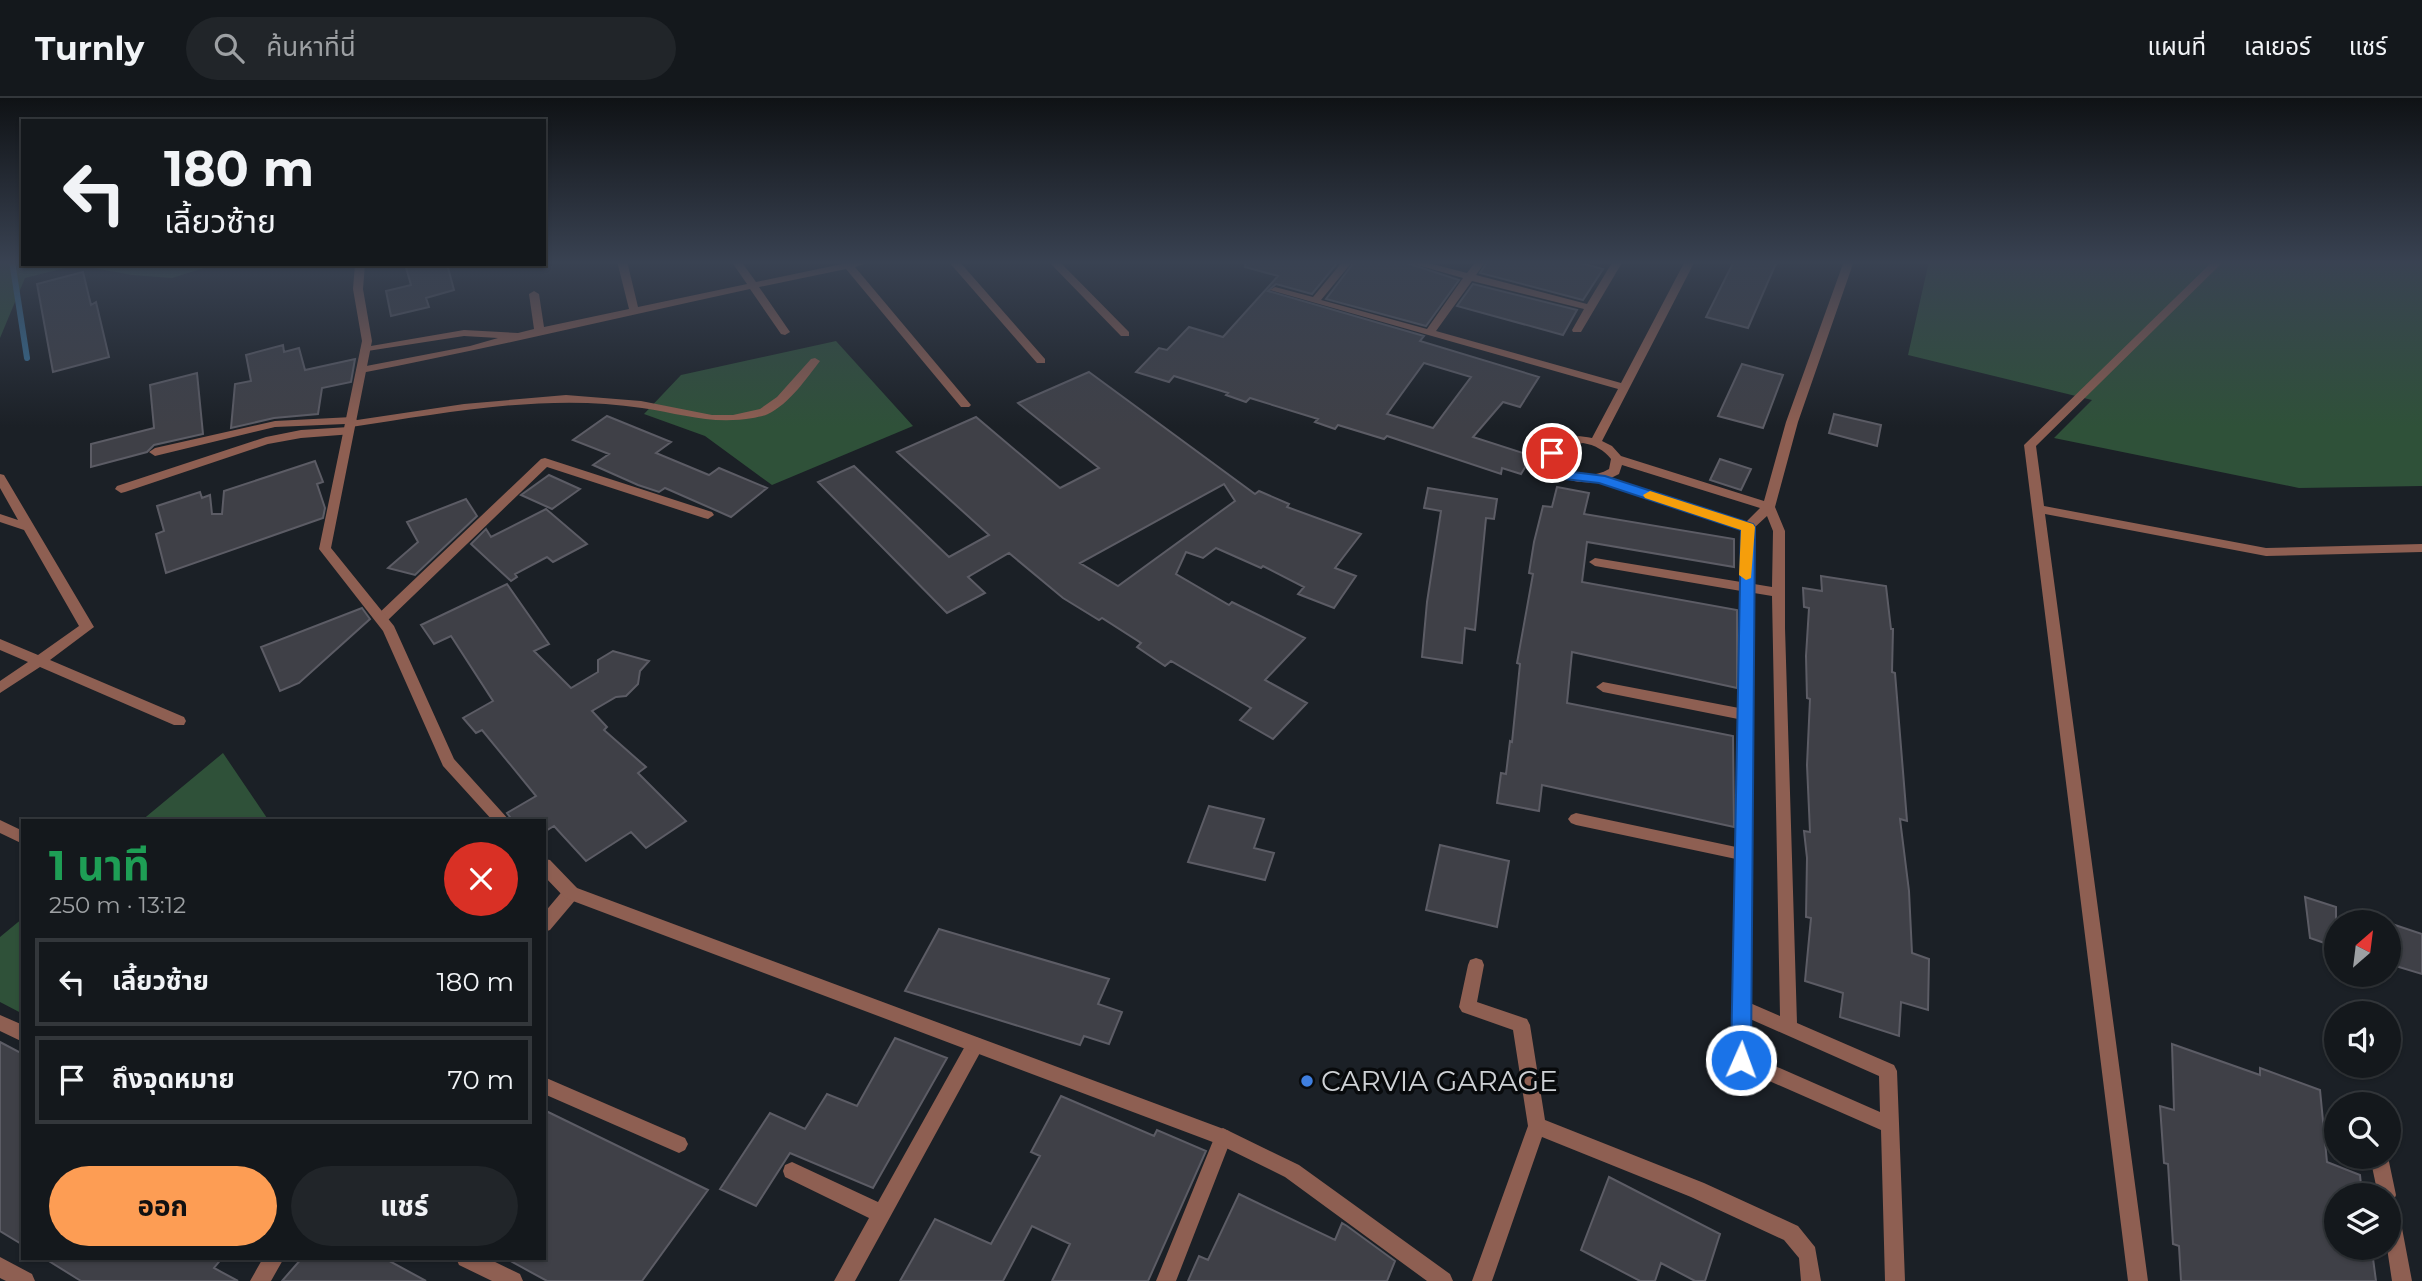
<!DOCTYPE html>
<html lang="th">
<head>
<meta charset="utf-8">
<style>
  :root { --surface:#14181c; --page:#212529; --text:#f1f3f6; --muted:#9da0a3; --line:#33373b; --accent:#fd9d54 }
  body { margin:0; font-family:Montserrat,"Noto Sans Thai",sans-serif; background:var(--page); color:var(--text); height:100vh; display:flex; flex-direction:column; font-size:26px; white-space:nowrap }
  * { box-sizing:border-box; margin:0 }
  p { font-size:23px; color:var(--muted) }
  .icon { flex:none; width:38px; height:38px; fill:none; stroke:currentColor; stroke-width:2; stroke-linecap:round; stroke-linejoin:round }
  .map { position:relative; flex:1; overflow:hidden }
  .sheet { position:absolute; left:21px; top:721px; width:525px; height:441px; display:flex; flex-direction:column; background:var(--surface); border-radius:0px; box-shadow:0 2px 5px #0004,0 0 0 2px var(--line) }
  .sheet>* { flex:none }
  .hud { position:absolute; left:21px; top:21px; width:525px; height:147px; border-radius:0px; box-shadow:0 2px 5px #0004,0 0 0 2px var(--line); background:#14181c; color:var(--text); overflow:hidden }
  .needle { width:46px; rotate:28deg }
  .tools { position:absolute; left:2324px; top:812px; display:grid; gap:14px }
  .tools a { display:grid; place-items:center; width:77px; height:77px; border-radius:50%; background:var(--surface); box-shadow:0 2px 5px #0004,0 0 0 2px var(--line); font-size:35px }
  .pin { position:absolute; display:grid; place-items:center; width:60px; height:60px; color:#fff; margin:-30px; border:4px solid #fff; border-radius:50%; box-shadow:0 2px 7px #0007 }
  .me { position:absolute; width:77px; margin:-38px; rotate:2deg; stroke-linejoin:round; filter:drop-shadow(0 0 5px #0008) }
  .turn { display:flex; align-items:center; gap:24px; height:147px; padding:0 28px; font-size:32px }
  .turn .icon { width:91px; height:91px; stroke-width:2.5 }
  .turn b { display:block; font-size:49px; line-height:60px }
  .round { display:grid; place-items:center; flex:none; width:74px; height:74px; border-radius:37px; background:var(--page) }
  .overview { display:flex; align-items:center; justify-content:space-between; height:119px; padding:0 28px }
  h1 { font-size:42px; font-weight:700; line-height:52px; color:#1e9e55 }
  .primary-button { display:flex; gap:14px; margin-top:auto; padding:14px 28px }
  .primary-button a { flex:1; height:80px; border-radius:42px; background:var(--accent); color:#111; font-size:28px; font-weight:700; line-height:80px; text-align:center }
  .primary-button a+a { background:var(--page); color:var(--text) }
  ul { padding:0; list-style:none }
  li { display:flex; align-items:center; gap:21px; height:88px; margin:0 14px 10px; padding:0 14px; border:4px solid var(--line); border-radius:0px }
  li div { flex:1 }
  li b { display:block; font-size:26px }
  li em { font-style:normal }
  header { display:flex; align-items:center; gap:42px; box-sizing:border-box; height:98px; padding:0 35px; background:var(--surface); border-bottom:2px solid var(--line) }
  header strong { font-size:33px }
  nav { display:flex; gap:38px; margin-inline-start:auto; font-size:24px }
  .search { width:490px; height:63px; background:var(--page); display:flex; align-items:center; gap:18px; box-sizing:border-box; padding:0 24px; border-radius:38px; color:var(--muted); font-size:26px }
  .map>svg:first-child { display:block }
</style>
</head>
<body>
<header>
<strong>Turnly</strong>
<div class="search"><svg class="icon" aria-label="search" viewBox="0 0 24 24"><circle cx="10" cy="10" r="6"/><path d="M15 15l6 6"/></svg>ค้นหาที่นี่</div>
<nav><a>แผนที่</a><a>เลเยอร์</a><a>แชร์</a></nav>
</header>
<div class="map">
<svg width="2422" height="1183" viewBox="0 0 2422 1183">
  <rect width="100%" height="100%" fill="#1b2026"/>
  <!-- green -->
  <path fill="#2f5139" d="M0,163H23V166H217L172,180L132,177L77,167L25,180L0,240Z
    M1929,163H2422V388L2299,390L2054,340L2092,302L1908,257Z
    M836,243L913,328L772,387L705,338L644,316L681,277Z
    M223,655L269,723H141Z
    M23,820V916L0,904V839Z"/>
  <g fill="none" stroke-linecap="round" stroke-linejoin="round">
    <!-- stream -->
    <path stroke="#367097" stroke-width="6" d="M12,163L27,260"/>
  </g>
  <!-- building -->
  <path fill="#3f4047" stroke="#5c5c65" stroke-width="2" fill-rule="evenodd" d="M1246,163H1339L1312,196L1276,186L1268,193L1424,238L1420,243L1539,279L1520,309L1503,304L1473,339L1532,358L1521,376L1502,370L1501,376L1387,338L1384,341L1338,327L1335,331L1315,324L1318,321L1250,300L1246,304L1226,297L1228,295L1174,278L1169,284L1136,274L1159,250L1167,252L1189,229L1223,239L1278,178L1245,169ZM1424,265L1471,279L1433,330L1387,316Z
    M1355,163H1401L1459,182L1426,228L1326,201Z
    M1488,163H1574L1603,171L1583,202L1480,175Z
    M1734,163H1777L1748,230L1706,219Z
    M405,166H447L454,192L426,200L429,209L391,218L386,193L411,187Z
    M83,174L91,207L96,204L109,259L53,274L37,186Z
    M1473,186L1577,212L1563,237L1457,208Z
    M283,247L284,254L299,250L305,272L355,261L351,284L322,290L318,316L274,320L231,330L235,286L251,283L246,257Z
    M1742,266L1783,277L1763,330L1718,318Z
    M1089,274L1255,396L1259,393L1289,406L1287,409L1361,436L1335,470L1356,478L1334,510L1298,496L1304,489L1263,468L1261,470L1216,450L1203,460L1186,454L1176,476L1229,507L1232,504L1305,540L1265,582L1307,605L1273,641L1240,622L1251,610L1171,563L1165,568L1137,549L1141,545L1102,520L1099,522L1063,500L1009,455L968,479L985,495L947,515L818,384L854,368L949,459L989,437L897,354L976,319L1060,390L1099,370L1018,305ZM1224,386L1235,403L1118,488L1080,465Z
    M197,275L203,336L154,347L147,354L91,369V346L154,330L150,287Z
    M1834,316L1881,327L1877,348L1829,335Z
    M607,318L671,344L656,355L709,377L719,370L767,390L731,419L665,390L659,394L638,387L593,367L609,356L573,342Z
    M1720,361L1751,371L1741,392L1710,382Z
    M315,363L323,384L317,386L325,410L323,420L166,475L156,436L164,433L157,408L200,394L202,400L210,397L212,416H222L224,393Z
    M549,377L580,391L552,411L521,397Z
    M1557,389L1589,395L1584,416L1734,441V469L1587,444L1582,484L1737,512V590L1572,554L1567,605L1733,638L1734,729L1542,687L1539,713L1497,705L1501,675L1506,676L1510,643L1512,644L1520,566L1517,565L1533,476L1529,475L1534,444L1543,408L1552,409Z
    M1428,390L1497,401L1494,421L1486,420L1475,532L1465,530L1462,565L1422,559L1427,504L1441,413L1424,410Z
    M466,401L477,418L415,477L388,470L418,444L407,424Z
    M546,411L587,446L553,464L547,459L515,476L517,479L511,483L471,446L486,431L491,439Z
    M1821,478L1886,488L1891,531H1893L1892,574L1895,575L1907,723L1900,721L1909,793L1912,855L1929,861L1928,912L1901,904L1899,938L1840,919L1843,895L1805,883L1811,820L1806,819L1807,760L1804,733L1810,734L1807,667L1810,601L1807,600L1806,558L1809,510L1804,509L1803,490L1822,493Z
    M507,486L549,546L534,553L571,590L598,574V562L613,553L649,563L640,573L638,586L626,598L616,599L592,613L607,629L604,632L646,669L638,675L686,723L646,750L631,734L586,763L554,728L544,734V723H513L507,715L536,698L482,632L476,635L463,620L493,603L451,538L434,546L421,527Z
    M362,510L370,521L299,585L280,593L261,549Z
    M1209,708L1264,721L1254,750L1274,755L1265,782L1188,764Z
    M1440,747L1509,763L1497,829L1426,812Z
    M2305,799L2336,809V849L2310,840Z
    M2389,825L2422,836V876L2389,866Z
    M939,831L1109,881L1098,906L1122,914L1109,946L1084,938L1080,947L905,893Z
    M895,940L947,960L873,1090L790,1055L756,1108L720,1091L770,1015L805,1031L827,996L857,1008Z
    M0,944L23,956V1147L0,1133Z
    M2172,946L2260,977V970L2320,992L2327,1064L2360,1077L2362,1097H2336V1150H2361L2372,1153L2376,1183H2181L2179,1148L2173,1146L2168,1066L2164,1065L2160,1008L2174,1012Z
    M1061,998L1154,1038L1157,1032L1206,1053L1148,1183H1052L1070,1146L1032,1128L1003,1183H900L935,1121L991,1146L1040,1058L1031,1054Z
    M544,1012L708,1092L642,1183H547L505,1160H544Z
    M1609,1079L1720,1136L1705,1183H1695L1661,1165L1655,1183H1640L1581,1152Z
    M1239,1096L1335,1142L1342,1125L1347,1128L1395,1163L1387,1183H1188L1199,1158L1208,1162Z
    M44,1160H222L214,1170L238,1183H81Z
    M302,1160H384L426,1183H282Z"/>
  <g fill="none" stroke-linecap="round" stroke-linejoin="round">
    <!-- minor -->
    <path fill="#8e5f52" fill-rule="evenodd" d="M617,163H627L638,209L747,186L731,163H741L756,184L842,166L840,163H873L855,169L971,307L969,309H961L846,171L759,189L790,234L785,237L781,236L750,191C621,219 491,250 361,275L356,272L361,269L470,248L498,240L464,238L361,254L360,252L365,249L464,232L518,235L534,231L529,196L534,193L539,196L544,229L629,211Z
      M948,163H959L1045,261V265H1037Z
      M1048,163H1059L1129,234V238H1121Z
      M1343,163H1353L1321,202L1427,231L1463,180L1403,163H1421L1467,175L1476,163H1486L1476,177L1587,206L1613,163H1623L1581,234H1573L1572,232L1584,211L1472,183L1436,233L1621,285L1685,163H1695L1602,343L1612,348L1621,358L1764,403L1786,324L1844,163H1854L1798,324L1775,409L1785,433V530L1797,925L1894,967L1897,973L1905,1183H1885L1881,1032L1735,968L1732,962L1736,761L1576,727L1571,725L1568,721L1571,717L1576,715L1736,749L1738,621L1603,594L1596,589L1603,584L1739,610L1741,493L1595,468L1589,464L1595,460L1741,484L1742,431L1598,384C1574,386 1551,381 1546,355C1558,338 1572,336 1592,340L1618,291L1270,192L1275,189L1313,199ZM1583,345C1595,347 1604,352 1611,361L1609,371C1590,382 1563,379 1558,355L1564,348ZM1622,367L1760,410L1746,424L1611,380L1619,376ZM1767,418L1773,433L1772,489L1754,486V430ZM1754,495L1772,498L1780,918L1750,905ZM1750,921L1879,978L1880,1014L1750,957Z
      M2213,163H2224L2036,348L2044,408L2266,450L2422,446V454L2266,458L2045,416L2148,1183H2128L2024,347Z
      M815,260L820,263C807,280 789,306 768,316C764,318 758,319 753,320C712,327 682,316 642,310C546,295 447,315 351,329L345,326L275,329L155,358L149,354L155,350L275,323L352,319L357,322L464,306L566,297L641,303L712,317H733L760,311L777,299L811,261Z
      M349,329L353,330V336L301,340L268,346L125,394L121,395L115,391L117,388L266,339L301,332Z
      M545,360L712,414L714,417L708,421L704,420L547,369L387,523H377L375,520L377,517L541,361Z
      M0,376L4,377L94,529L50,562L184,619L186,623L184,627H174L40,569L0,595V583L28,564L0,552V541L38,557L79,528L24,432L0,424V416L18,422L0,390Z
      M0,722L23,733V746L0,735Z
      M571,788L577,790L579,795L577,800L550,832L544,834V815L565,790Z
      M1476,860L1482,862L1484,867L1477,904L1527,921L1530,927L1545,1022L1704,1085L1798,1128L1815,1149L1821,1183H1801L1799,1160L1784,1142L1691,1099L1542,1039L1492,1183H1472L1528,1028L1513,932L1462,914L1459,909L1468,867L1470,862Z
      M0,917L23,927V944L0,933Z
      M975,939L981,941L984,947L981,953L855,1183H834L869,1120L785,1079L783,1073L785,1067L792,1064L878,1104L969,941Z
      M544,979L685,1040L688,1046L685,1052L679,1055L544,996Z
      M1223,1030L1229,1033L1232,1039L1176,1183H1156L1217,1033Z
      M2370,1059H2388L2396,1097L2394,1102L2398,1109L2412,1183H2392L2387,1150H2389V1097H2378Z
      M0,1159L32,1176L35,1183H6L0,1180Z
      M263,1160H284L271,1183H250Z
      M456,1160H487L520,1176L523,1183H492L459,1167Z"/>
    <!-- tertiary -->
    <path fill="#8e5f52" fill-rule="evenodd" d="M355,166H365L363,191L372,243L331,450L394,528L454,661L510,723H493L443,668L383,533L319,451L362,243L353,191Z
      M544,761L550,762L577,790L1229,1033L1299,1067L1450,1176L1453,1183H1427L1285,1079L1218,1046L565,800L544,778Z"/>
  </g>
  <!-- sky -->
  <linearGradient id="sky" x2="0" y2="1"><stop stop-color="#0f1215"/><stop offset="0.5" stop-color="#394252"/><stop offset="1" stop-color="#394252" stop-opacity="0"/></linearGradient>
  <rect width="2422" height="329" fill="url(#sky)"/>
  <!-- route -->
  <path fill="#1a73e8" stroke="#114b97" stroke-width="2" d="M1552,350L1558,355L1561,365L1573,374L1605,378L1753,426L1755,429L1751,962L1748,969L1741,972L1734,969L1731,962L1741,432L1599,385L1565,381L1550,370L1545,355Z"/>
  <!-- slow -->
  <path fill="#f59e0b" d="M1650,393L1753,426L1755,429L1751,480L1746,482L1739,477L1741,432L1645,400L1643,397Z"/>
  <!-- markers -->
  <circle fill="#3f7fe0" stroke="#080a0c" stroke-width="2.5" cx="1307" cy="983" r="7"/>
  <g text-anchor="middle" stroke-width="7" stroke-linejoin="round" paint-order="stroke">
    <!-- near-poi labels -->
    <g font-size="28" fill="#ced1d5" stroke="#080a0c" text-anchor="start">
      <text x="1321" y="993">CARVIA GARAGE</text>
    </g>
  </g>
</svg>
<div class="tools">
<a><svg class="needle" viewBox="-14 -14 28 28"><path d="M0-13l5 13h-10z" fill="#e53935"/><path d="M0 13l5-13h-10z" fill="#9da0a3"/></svg></a>
<a><svg class="icon" aria-label="sound" viewBox="0 0 24 24"><path d="M4 9h4l5-4v14l-5-4H4zM17 9q2 3 0 6"/></svg></a>
<a><svg class="icon" aria-label="search" viewBox="0 0 24 24"><circle cx="10" cy="10" r="6"/><path d="M15 15l6 6"/></svg></a>
<a><svg class="icon" aria-label="layers" viewBox="0 0 24 24"><path d="M12 4l9 5-9 5-9-5zM3 14l9 5 9-5"/></svg></a>
</div>
<div class="pin" style="left:1552px;top:355px;background:#d93025"><svg class="icon" aria-label="arrive" viewBox="0 0 24 24"><path d="M6 21V4h12l-3 4 3 4H6"/></svg></div>
<svg class="me" style="left:1741px;top:962px" viewBox="-20 -20 40 40"><circle r="17" fill="#1a73e8" stroke="#fff" stroke-width="3"/><path d="M0-11L8 9 0 5-8 9z" fill="#fff"/></svg>
<div class="hud">
<div class="turn"><svg class="icon" aria-label="left" viewBox="0 0 24 24"><path d="M17 20v-9H6M10 6l-5 5 5 5"/></svg><div><b>180 m</b>เลี้ยวซ้าย</div></div>
</div>
<section class="sheet">
<div class="overview"><div><h1>1 นาที</h1><p>250 m · 13:12</p></div><a class="round" style="background:#d93025;color:#fff"><svg class="icon" aria-label="close" viewBox="0 0 24 24"><path d="M6 6l12 12M18 6L6 18"/></svg></a></div>
<ul>
<li><svg class="icon" aria-label="left" viewBox="0 0 24 24"><path d="M17 20v-9H6M10 6l-5 5 5 5"/></svg><div><b>เลี้ยวซ้าย</b></div><em>180 m</em></li>
<li><svg class="icon" aria-label="arrive" viewBox="0 0 24 24"><path d="M6 21V4h12l-3 4 3 4H6"/></svg><div><b>ถึงจุดหมาย</b></div><em>70 m</em></li>
</ul>
<div class="primary-button"><a>ออก</a><a>แชร์</a></div>
</section>
</div>
</body>
</html>
